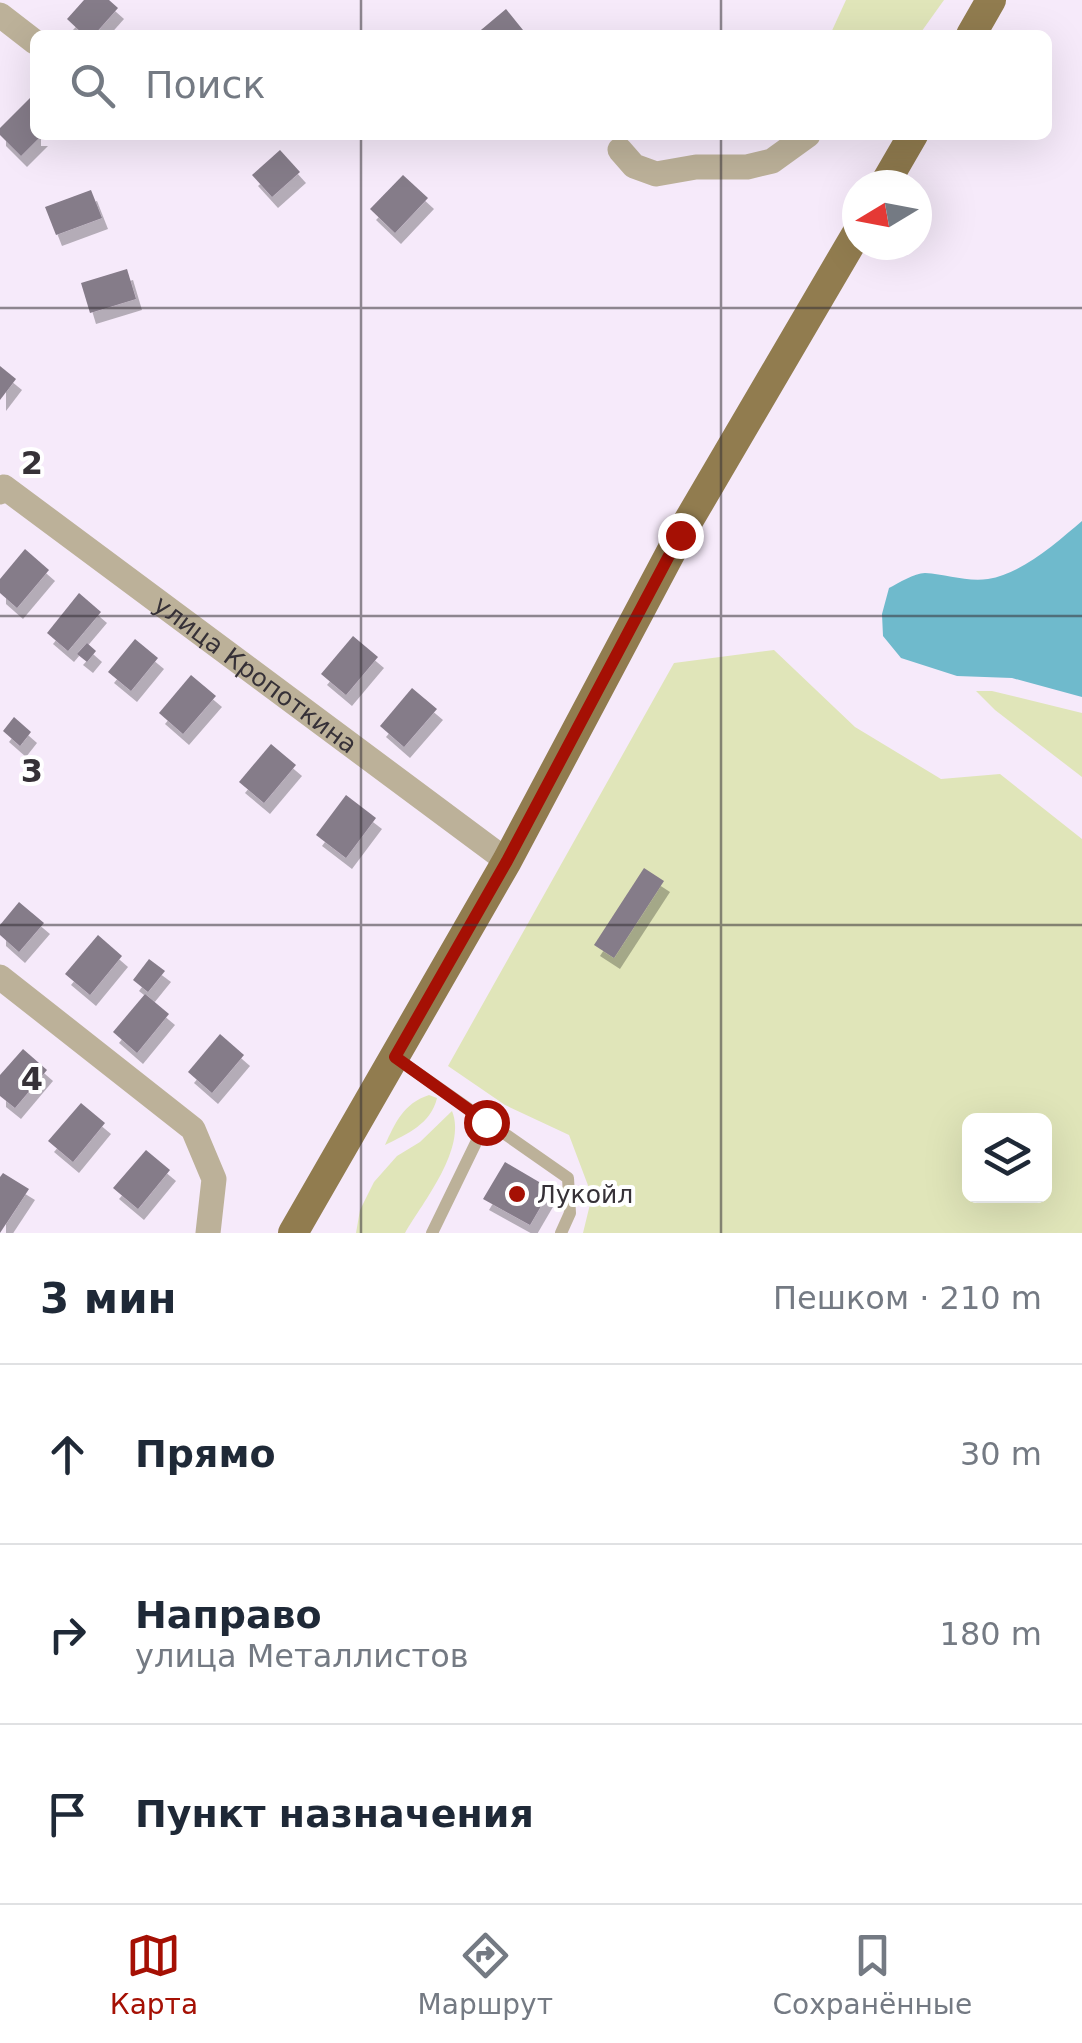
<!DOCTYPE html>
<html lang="ru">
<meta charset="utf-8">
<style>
:root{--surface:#fff;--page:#f2f2f3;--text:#1f2937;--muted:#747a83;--line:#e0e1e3;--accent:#a51004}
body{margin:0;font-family:"DejaVu Sans",sans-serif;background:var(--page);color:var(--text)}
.controls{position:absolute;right:30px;bottom:30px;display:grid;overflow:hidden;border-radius:15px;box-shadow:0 10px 40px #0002}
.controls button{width:90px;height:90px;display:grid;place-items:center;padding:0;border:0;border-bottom:2px solid var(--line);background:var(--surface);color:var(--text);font:50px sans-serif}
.compass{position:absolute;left:842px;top:170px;width:90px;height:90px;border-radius:50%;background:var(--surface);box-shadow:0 10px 40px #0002;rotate:260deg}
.stop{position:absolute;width:30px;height:30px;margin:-22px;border:8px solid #a51004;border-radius:50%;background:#fff}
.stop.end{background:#a51004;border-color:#fff;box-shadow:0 2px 10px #0008}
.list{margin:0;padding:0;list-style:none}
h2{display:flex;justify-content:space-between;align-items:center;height:130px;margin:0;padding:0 40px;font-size:42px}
h2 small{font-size:32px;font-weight:400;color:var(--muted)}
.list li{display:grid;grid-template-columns:65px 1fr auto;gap:30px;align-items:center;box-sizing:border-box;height:180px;padding:0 40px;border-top:2px solid var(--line)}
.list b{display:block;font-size:38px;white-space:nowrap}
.list p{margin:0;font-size:32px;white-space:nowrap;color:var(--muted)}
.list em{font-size:32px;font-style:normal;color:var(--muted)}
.icon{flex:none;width:55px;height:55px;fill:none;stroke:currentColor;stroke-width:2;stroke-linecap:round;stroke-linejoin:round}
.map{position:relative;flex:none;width:1082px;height:1233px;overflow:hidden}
.search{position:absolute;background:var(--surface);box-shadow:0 10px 40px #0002;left:30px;right:30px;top:30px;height:110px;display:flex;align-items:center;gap:25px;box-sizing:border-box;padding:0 35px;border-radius:15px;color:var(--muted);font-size:38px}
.sheet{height:670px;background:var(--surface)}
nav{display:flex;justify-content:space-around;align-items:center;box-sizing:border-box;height:140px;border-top:2px solid var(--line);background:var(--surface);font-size:28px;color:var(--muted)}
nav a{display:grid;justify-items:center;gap:5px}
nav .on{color:var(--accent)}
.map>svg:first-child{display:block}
.green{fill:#e0e5b9;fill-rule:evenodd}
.water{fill:#6fbacc}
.building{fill:#857b89;filter:url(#shadow)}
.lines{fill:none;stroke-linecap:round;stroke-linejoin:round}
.lane{stroke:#bcb199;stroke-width:12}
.street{stroke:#bcb199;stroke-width:25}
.primary{stroke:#917c4f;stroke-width:30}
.route{stroke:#a51004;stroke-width:12}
.grid{fill:none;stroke:#363137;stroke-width:2.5;stroke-opacity:0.55}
.poi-dot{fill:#a51004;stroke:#fff;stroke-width:4}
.labels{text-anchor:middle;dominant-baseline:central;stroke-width:8;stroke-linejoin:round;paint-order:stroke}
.street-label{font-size:25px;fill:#363137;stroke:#fff}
.poi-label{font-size:25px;fill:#363137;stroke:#fff;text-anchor:start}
.grid-label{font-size:32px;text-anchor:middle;font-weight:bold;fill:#363137;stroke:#fff;stroke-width:8;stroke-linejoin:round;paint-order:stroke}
</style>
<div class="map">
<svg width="1082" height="1233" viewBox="0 0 1082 1233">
<defs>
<filter id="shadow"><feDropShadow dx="6" dy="11" stdDeviation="0" flood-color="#0004"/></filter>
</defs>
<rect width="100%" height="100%" fill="#f6eafa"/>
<g class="green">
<path d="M846,0H944L919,35H830Z"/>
<path d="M774,650L855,727L941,779L1000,774L1082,839V1233H583L592,1196L569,1135L505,1105L448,1066L674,663ZM970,1120H1044V1196H970Z"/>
<path d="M976,691H992L1082,713V777L995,710Z"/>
<path d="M429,1095L437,1098C431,1124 407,1134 385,1145C395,1123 404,1103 429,1095Z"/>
<path d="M452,1111C467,1148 424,1201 405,1233H356L360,1210L374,1182L397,1156L420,1142Z"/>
</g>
<path class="water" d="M1082,521V697L1012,678L957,676L901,658L883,636L882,614L889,588C899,583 914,573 925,573C946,574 966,582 988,579C1023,573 1056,543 1082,521Z"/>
<g class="building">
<path d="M84,0H109L118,8L94,35H84L67,19Z"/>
<path d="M506,9L523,30L517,35H475Z"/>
<path d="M31,97L35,100V135H42L21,156L0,135V128Z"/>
<path d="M280,150L300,172L272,197L252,175Z"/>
<path d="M403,175L428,198L395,233L370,209Z"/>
<path d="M91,190L102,218L56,235L45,207Z"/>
<path d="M127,269L136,299L90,313L81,283Z"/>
<path d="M0,366L16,379L0,400Z"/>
<path d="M25,549L49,570L17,608L0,593V579Z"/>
<path d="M79,593L101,612L68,651L47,633Z"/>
<path d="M353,636L378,657L346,695L321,674Z"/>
<path d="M135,639L158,658L131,691L108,672Z"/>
<path d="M87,643L96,651L87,662L77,654Z"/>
<path d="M191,675L216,696L183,734L159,713Z"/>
<path d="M412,688L437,709L404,747L380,726Z"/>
<path d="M14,717L31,732L20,746L3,731Z"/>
<path d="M271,744L296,765L264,803L239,782Z"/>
<path d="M346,795L376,818L346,858L316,835Z"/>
<path d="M644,868L664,881L614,958L594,945Z"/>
<path d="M19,902L44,923L19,952L0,935V925Z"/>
<path d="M98,935L122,956L90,995L65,974Z"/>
<path d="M149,959L165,971L148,992L133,980Z"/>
<path d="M145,994L169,1014L137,1053L113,1032Z"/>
<path d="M220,1034L244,1055L212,1093L188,1072Z"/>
<path d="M23,1049L47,1070L15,1108L0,1096V1075Z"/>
<path d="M81,1103L105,1123L73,1162L48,1141Z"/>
<path d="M146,1150L170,1170L138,1209L113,1188Z"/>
<path d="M505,1162L551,1189L530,1225L483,1199Z"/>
<path d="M3,1173L29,1189L0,1233V1177Z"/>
</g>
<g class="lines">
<g class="lane">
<path d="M396,1058L568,1178L570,1213L561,1233"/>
<path d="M432,1233L486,1122"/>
</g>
<g class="street">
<path d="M0,15L35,42"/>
<path d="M620,150L634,166L656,174L696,167H747L772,161L808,135"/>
<path id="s1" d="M0,492L4,487L507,861"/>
<path d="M0,977L193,1129L214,1179L208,1233"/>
</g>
<g class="primary">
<path d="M971,35L991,0"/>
<path d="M884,185L913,135"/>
<path d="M293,1233L507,861L680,535L857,233"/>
</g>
</g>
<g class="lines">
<path class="route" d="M486,1122L395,1057L507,861L680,535"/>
</g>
<path class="grid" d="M361,0V35M721,0V35M361,135V1233M721,135V1233M0,308H1082M0,616H1082M0,925H1082"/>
<circle class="poi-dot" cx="517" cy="1194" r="10"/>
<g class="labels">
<g class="street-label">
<text stroke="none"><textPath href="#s1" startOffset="320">улица Кропоткина</textPath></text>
</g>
<g class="poi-label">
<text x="537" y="1194">Лукойл</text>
</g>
</g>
<g class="grid-label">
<text x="32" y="474">2</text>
<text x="32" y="782">3</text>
<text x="32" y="1090">4</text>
</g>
</svg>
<div class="controls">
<button><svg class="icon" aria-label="layers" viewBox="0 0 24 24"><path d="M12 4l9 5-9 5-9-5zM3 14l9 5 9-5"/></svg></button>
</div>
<svg class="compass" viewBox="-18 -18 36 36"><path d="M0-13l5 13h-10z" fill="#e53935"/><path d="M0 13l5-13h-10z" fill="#747a83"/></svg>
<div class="stop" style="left:486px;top:1122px"></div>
<div class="stop end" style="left:680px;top:535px"></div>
<div class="search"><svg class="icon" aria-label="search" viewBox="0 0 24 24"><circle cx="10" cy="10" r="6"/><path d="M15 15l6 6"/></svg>Поиск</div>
</div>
<section class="sheet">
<h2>3 мин<small>Пешком · 210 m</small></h2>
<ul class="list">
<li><svg class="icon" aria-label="ahead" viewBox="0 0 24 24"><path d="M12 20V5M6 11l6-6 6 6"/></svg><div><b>Прямо</b></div><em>30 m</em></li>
<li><svg class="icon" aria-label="right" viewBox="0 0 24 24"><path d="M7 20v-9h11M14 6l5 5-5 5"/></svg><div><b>Направо</b><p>улица Металлистов</p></div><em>180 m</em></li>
<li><svg class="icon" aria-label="arrive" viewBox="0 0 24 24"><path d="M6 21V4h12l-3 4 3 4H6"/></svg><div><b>Пункт назначения</b></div></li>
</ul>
</section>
<nav>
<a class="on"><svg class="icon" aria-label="map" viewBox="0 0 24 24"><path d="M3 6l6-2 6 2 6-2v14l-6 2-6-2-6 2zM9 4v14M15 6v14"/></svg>Карта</a>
<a><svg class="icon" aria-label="directions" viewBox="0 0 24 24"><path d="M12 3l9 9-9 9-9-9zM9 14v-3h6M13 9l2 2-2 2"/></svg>Маршрут</a>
<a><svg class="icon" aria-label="saved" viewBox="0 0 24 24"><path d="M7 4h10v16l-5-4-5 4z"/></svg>Сохранённые</a>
</nav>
